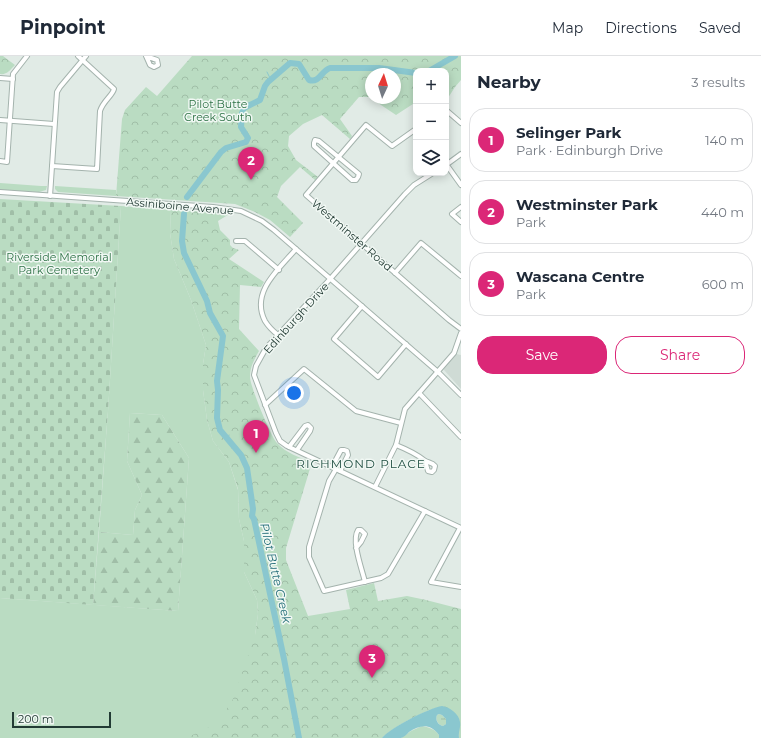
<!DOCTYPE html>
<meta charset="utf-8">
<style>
:root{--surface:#fff;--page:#f2f2f3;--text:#1f2937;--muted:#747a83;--line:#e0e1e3;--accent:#db2777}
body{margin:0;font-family:Montserrat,sans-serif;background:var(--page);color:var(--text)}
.controls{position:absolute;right:12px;top:12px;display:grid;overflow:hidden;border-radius:8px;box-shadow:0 2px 10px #0003}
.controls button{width:36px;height:36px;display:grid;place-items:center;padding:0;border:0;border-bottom:1px solid var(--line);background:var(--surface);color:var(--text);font:20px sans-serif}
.compass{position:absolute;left:365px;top:12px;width:36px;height:36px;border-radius:50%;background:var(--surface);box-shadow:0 2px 10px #0003;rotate:4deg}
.scale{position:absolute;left:12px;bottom:10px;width:99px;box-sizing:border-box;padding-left:4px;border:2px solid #223b34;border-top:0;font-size:11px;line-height:14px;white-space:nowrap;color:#223b34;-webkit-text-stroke:3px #f1f8f4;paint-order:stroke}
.you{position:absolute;left:294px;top:337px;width:14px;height:14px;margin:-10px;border:3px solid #fff;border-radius:50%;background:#1a73e8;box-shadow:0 0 0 6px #1a73e833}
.badge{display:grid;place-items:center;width:26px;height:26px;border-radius:50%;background:var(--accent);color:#fff;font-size:13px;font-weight:700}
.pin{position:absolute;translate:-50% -33px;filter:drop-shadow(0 1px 2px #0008)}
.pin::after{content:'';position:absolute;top:21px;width:14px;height:12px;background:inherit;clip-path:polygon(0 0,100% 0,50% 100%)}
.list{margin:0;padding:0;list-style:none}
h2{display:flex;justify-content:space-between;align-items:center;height:52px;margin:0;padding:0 16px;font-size:17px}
h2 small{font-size:13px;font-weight:400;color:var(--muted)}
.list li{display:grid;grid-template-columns:26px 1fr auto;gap:12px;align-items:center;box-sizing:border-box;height:64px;margin:0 8px 8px;padding:0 8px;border:1px solid var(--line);border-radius:16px}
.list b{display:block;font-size:15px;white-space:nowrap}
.list p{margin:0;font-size:13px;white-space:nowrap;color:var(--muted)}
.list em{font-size:13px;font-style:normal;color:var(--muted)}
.actions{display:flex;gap:8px;padding:12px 16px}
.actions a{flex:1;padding:9px 0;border:1px solid var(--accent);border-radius:16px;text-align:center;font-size:14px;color:var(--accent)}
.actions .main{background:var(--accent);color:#fff}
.icon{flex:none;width:22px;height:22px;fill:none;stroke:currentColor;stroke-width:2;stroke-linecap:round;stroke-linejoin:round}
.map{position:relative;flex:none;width:461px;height:682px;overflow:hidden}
header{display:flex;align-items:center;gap:24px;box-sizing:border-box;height:56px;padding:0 20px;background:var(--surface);border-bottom:1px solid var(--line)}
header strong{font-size:19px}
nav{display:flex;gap:22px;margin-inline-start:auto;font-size:14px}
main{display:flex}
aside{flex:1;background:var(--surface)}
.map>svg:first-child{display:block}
.built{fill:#cfdbd5}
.green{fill:#badcc2}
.forest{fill:url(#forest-firs)}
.wetland{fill:url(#wetland-marsh)}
.cemetery{fill:url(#cemetery-stones)}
.park{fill:url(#park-crowns);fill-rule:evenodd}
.water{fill:#8ac7cf;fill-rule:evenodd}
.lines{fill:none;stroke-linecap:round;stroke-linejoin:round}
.stream{stroke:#8ac7cf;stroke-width:1}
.river{stroke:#8ac7cf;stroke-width:6}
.minor-casing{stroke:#a4b3ad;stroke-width:6}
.minor{stroke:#fff;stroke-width:4}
.labels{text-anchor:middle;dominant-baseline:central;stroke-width:3;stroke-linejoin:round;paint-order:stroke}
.park-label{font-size:11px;fill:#2d7145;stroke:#f1f8f4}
.street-label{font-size:11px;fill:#223b34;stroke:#f1f8f4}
.neighbourhood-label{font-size:12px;letter-spacing:1px;fill:#1e4d40;stroke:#f1f8f4}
.water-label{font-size:12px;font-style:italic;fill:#1e6a75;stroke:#f1f8f4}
</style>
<header>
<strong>Pinpoint</strong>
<nav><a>Map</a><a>Directions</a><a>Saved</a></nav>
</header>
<main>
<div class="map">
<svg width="461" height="682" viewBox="0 0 461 682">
<defs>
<pattern id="forest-firs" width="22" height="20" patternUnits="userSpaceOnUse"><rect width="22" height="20" fill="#badcc2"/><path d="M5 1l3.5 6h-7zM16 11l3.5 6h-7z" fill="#a0bea7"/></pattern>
<pattern id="wetland-marsh" width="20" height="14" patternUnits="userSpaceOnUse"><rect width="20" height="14" fill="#badcc2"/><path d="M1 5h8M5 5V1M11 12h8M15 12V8" fill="none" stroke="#a0bea7"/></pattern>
<pattern id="cemetery-stones" width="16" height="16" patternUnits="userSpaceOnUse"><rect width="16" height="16" fill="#badcc2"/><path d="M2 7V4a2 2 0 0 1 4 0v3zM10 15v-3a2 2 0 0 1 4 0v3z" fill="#a0bea7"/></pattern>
<pattern id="park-crowns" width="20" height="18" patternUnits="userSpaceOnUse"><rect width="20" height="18" fill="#badcc2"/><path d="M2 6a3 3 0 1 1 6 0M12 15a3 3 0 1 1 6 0" fill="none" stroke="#a0bea7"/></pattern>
</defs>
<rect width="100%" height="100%" fill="#e1ebe6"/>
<path class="built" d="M456,298L461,299V333L444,314V311Z"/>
<g class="green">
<path d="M0,127L41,130H47L46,134L39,136L0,134Z"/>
<path d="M55,130L116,134V140L58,136L55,133Z"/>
<path d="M121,150L171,154L170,177L174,203L191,244L206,289L203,308V334L207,364L213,385L229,406L238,434L239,463L244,485V516L257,544L258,558L255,579L262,587L259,604L270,640L295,603H337L383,588L454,583L461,585V682H459C458,674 461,668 458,661C455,656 449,651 443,651C431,650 389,673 382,682H0V542L178,555L189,402L162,359L130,357L127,405L142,439L135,454L133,479L99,476L108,355Z"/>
<path d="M422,670C428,671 435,673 439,679V682H401L411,675Z"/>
</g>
<path class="forest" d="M130,357L162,359L189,402L178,555L93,549L99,476L133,479L135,454L142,439L127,405Z"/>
<path class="wetland" d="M439,658L442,659L446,663V668L443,670C438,669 435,663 437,659Z"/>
<path class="cemetery" d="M0,143L121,150L108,355L93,549L0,542Z"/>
<g class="park">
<path d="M0,0H3L15,9C10,14 7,19 0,18Z"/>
<path d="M192,0H461V24L455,31L446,45V15H416V46L396,59L369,41H359L340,63L352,80L350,83L322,59L303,68L289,80L288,90L296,104L318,121L315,124L300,111L281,130L277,141L303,167L290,181L270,164L255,156L235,148L116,140L122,63L125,54L146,31L157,40ZM371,18H395V42H371Z"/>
<path d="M171,154L231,157L218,165L220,174L230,184V189L233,192L239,194L229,203L264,226L261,231L240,229L239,273L259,295C254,304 250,311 250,321C250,330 271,381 277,387C286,397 300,402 312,406L286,492V504L308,560L350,553L346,534L374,527L378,545L407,540L426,544L461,553V682H459L458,676L460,667L442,650C429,652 390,672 382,682H186L218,667L233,643L255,579L258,558L257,544L244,516V485L239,463L238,433L229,406L213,385L207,364L203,334V308L206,289L191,244L174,203L170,177Z"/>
</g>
<path class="water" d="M442,650C450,651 459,658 460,666C461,671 458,676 459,682H439V679C430,667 420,669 409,676C407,678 404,681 401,682C396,682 387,682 382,682C390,672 429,652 442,650ZM439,658L442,659L446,663V668L443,670C438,669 435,664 437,659Z"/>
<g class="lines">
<g class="stream">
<path d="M267,16L270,22L269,25"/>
<path d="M228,383L229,379"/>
</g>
<g class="river">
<path d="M429,15L455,0"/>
<path d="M187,141L221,96L226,92L246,86L248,82L241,71L242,57L244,52L260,44L265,30L268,26L290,7L299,8L309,24C320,27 321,15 330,12H379L416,17"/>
<path d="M184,158L182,185L184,197L207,245L210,257L223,280L217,325L218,334L217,362L220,374L241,399L247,412L253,453L252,460L254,463L284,603L299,682"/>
</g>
<g class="minor-casing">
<g id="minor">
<path d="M146,0L150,9L154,11L158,9L157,4L146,0"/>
<path d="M0,22L13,23"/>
<path d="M446,54L461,67"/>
<path d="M0,64L54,68"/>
<path d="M416,73L392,90L366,69L306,139L449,264L461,273"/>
<path d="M315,84L319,85L359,118L358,121L356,124H352L314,90V87Z"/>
<path d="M0,105L7,106L13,18L27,0"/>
<path d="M446,108L461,129"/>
<path d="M446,109L461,98"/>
<path d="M52,110L97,113L100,55C103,45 113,39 114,33L78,0"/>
<path d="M433,117L414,129L405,138L331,222L266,292L256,310L254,319L276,377L280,385L287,390L461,472"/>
<path d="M0,136L213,151L241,155L262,165L274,174L438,316L461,339"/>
<path d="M50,140L57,36L60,31L86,0"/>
<path d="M461,151L452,158L461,166"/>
<path d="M236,185H245L279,214"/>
<path d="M395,217L421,187L461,220"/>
<path d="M362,250L334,283L378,321L406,288"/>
<path d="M278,279C273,275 268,270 265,265C250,236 279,213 296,193"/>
<path d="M419,337L461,381"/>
<path d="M265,349L304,313L356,355L401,367"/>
<path d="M396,389C406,393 415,397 424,404C428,407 432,406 435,410L434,414L432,416L428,415L425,405"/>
<path d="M289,391L305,370L308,369L311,372L310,375L297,394"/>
<path d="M332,411L341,394H344L347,395L348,399L340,415"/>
<path d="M336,413L329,425L309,491V501L324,535L381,522L388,518L425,455"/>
<path d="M375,431L396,389L405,353L454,297L461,277"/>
<path d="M460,472L431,526L461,531"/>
<path d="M356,492L361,486L365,478L361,474H358C351,485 362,513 365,526"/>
</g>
</g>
<use href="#minor" class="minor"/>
</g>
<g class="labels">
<g class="park-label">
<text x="218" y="48">Pilot Butte<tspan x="218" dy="13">Creek South</tspan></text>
<text x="59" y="201">Riverside Memorial<tspan x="59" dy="13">Park Cemetery</tspan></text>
</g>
<g class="street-label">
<text transform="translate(180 150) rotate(5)">Assiniboine Avenue</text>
<text transform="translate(352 179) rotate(41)">Westminster Road</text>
<text transform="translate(296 262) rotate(-48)">Edinburgh Drive</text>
</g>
<g class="neighbourhood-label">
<text x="361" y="407">RICHMOND PLACE</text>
</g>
<g class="water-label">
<text transform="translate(276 517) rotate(77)">Pilot Butte Creek</text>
</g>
</g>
</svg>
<div class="controls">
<button>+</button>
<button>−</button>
<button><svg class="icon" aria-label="layers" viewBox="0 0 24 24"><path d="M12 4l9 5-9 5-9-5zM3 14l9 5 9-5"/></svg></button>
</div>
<svg class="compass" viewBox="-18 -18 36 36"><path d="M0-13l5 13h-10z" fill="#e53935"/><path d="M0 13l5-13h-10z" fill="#747a83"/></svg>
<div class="scale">200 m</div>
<div class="you"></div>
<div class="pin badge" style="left:256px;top:397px">1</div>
<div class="pin badge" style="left:251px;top:124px">2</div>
<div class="pin badge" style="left:372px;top:622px">3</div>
</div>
<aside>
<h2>Nearby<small>3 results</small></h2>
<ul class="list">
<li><span class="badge">1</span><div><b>Selinger Park</b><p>Park · Edinburgh Drive</p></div><em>140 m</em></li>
<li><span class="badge">2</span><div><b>Westminster Park</b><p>Park</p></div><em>440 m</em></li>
<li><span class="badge">3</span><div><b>Wascana Centre</b><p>Park</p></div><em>600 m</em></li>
</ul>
<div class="actions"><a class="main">Save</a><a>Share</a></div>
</aside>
</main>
